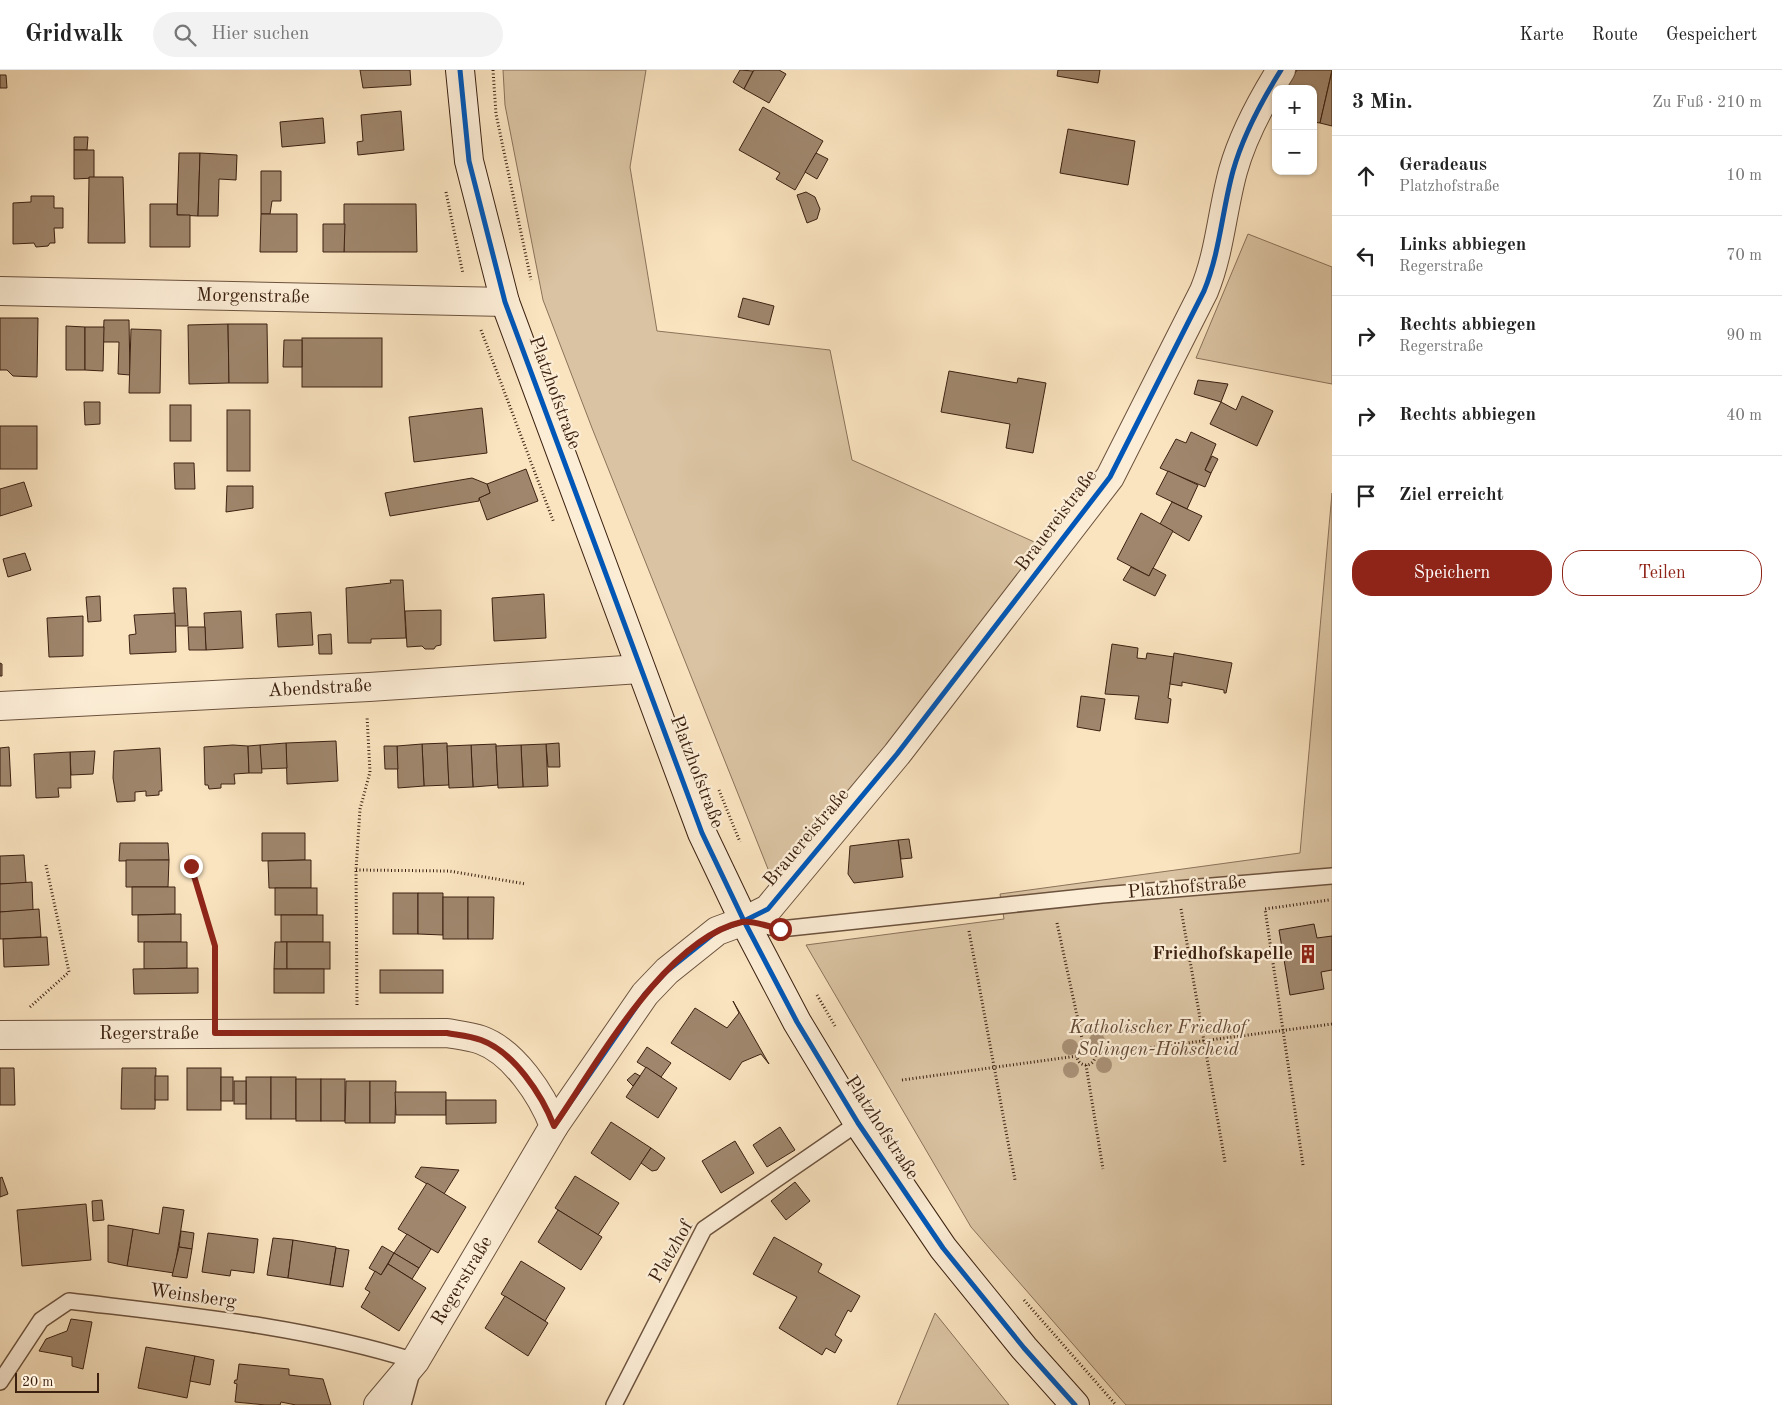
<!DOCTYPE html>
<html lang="de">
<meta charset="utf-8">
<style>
:root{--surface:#fff;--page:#f2f2f2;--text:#222;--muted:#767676;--line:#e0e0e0;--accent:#8f2418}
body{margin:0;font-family:"Old Standard TT",serif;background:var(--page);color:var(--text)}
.controls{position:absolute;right:15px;top:15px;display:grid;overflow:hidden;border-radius:10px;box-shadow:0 1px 4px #0004}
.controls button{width:45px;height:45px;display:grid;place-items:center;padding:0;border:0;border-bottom:1px solid var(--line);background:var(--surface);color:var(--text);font:25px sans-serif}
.scale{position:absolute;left:15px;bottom:12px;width:84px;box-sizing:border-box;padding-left:5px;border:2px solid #3c2111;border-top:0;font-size:14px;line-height:18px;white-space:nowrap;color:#3c2111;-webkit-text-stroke:4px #fcedd6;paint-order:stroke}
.stop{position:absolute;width:15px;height:15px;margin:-11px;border:4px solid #8f2418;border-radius:50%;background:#fff}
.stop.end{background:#8f2418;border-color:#fff;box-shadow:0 1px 5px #0008}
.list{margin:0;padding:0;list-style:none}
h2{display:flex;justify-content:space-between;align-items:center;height:65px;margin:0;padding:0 20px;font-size:21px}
h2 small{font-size:16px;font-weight:400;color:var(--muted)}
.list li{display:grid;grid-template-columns:32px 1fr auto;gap:15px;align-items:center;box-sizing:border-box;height:80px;padding:0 20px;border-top:1px solid var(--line)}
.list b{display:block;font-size:19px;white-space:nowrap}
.list p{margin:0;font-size:16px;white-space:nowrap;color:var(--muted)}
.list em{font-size:16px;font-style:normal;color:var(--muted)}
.actions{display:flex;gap:10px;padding:15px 20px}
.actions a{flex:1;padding:11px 0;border:1px solid var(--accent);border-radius:20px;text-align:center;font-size:18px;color:var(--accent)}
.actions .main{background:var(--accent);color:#fff}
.icon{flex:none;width:28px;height:28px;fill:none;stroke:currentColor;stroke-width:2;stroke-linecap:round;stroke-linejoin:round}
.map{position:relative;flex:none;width:1332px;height:1335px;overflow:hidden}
header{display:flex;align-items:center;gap:30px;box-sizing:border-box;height:70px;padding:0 25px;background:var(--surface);border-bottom:1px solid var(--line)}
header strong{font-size:24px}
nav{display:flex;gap:28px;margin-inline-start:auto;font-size:18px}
.search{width:350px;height:45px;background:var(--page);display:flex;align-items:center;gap:12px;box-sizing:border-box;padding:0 18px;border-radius:28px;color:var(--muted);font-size:19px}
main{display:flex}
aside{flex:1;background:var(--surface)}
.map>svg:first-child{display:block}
.green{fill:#dac3a2;stroke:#8b725a}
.building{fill:#9f866c;stroke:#3c2111}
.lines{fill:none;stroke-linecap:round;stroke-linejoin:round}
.service-casing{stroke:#6c523d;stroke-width:18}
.minor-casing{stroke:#6c523d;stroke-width:30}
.secondary-casing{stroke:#3c2111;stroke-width:30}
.path{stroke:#3c2111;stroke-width:3;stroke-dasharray:1 2.5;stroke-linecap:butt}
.service{stroke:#fcedd6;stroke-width:15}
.minor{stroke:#fcedd6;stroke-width:28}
.secondary{stroke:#fcedd6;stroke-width:28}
.cycleway-casing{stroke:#fcedd6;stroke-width:8}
.cycleway{stroke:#0057b8;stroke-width:5}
.tree{fill:#a88f74}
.route{stroke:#8f2418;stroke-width:6}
.labels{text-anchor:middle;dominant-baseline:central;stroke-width:4.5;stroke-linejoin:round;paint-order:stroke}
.street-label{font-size:19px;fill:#3c2111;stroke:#fcedd6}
.poi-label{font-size:19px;font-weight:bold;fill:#3c2111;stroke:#fcedd6;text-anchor:end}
.park-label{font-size:19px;font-style:italic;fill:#644a35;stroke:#fcedd6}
</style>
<header>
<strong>Gridwalk</strong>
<div class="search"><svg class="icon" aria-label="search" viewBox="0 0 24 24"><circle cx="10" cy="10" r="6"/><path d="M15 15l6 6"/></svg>Hier suchen</div>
<nav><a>Karte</a><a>Route</a><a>Gespeichert</a></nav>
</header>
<main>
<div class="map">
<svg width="1332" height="1335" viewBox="0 0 1332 1335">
<rect width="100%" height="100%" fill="#fae4c0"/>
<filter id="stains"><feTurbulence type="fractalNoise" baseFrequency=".004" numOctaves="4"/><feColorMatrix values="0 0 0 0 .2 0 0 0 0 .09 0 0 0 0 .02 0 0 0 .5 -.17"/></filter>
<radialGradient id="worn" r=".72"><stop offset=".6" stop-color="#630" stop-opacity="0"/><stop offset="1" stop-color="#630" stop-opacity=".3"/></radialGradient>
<g class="green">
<path d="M503,0H646L630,97L657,261L830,280L852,390L1041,475L785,807L774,814L592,358L543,230L505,35Z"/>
<path d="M1248,164L1332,197V314L1196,288Z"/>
<path d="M1332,423V1335H1126L971,1157L806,875L1004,849L1000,824L1300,783Z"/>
<path d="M935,1243L1009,1335H897Z"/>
</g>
<g class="building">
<path d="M360,0H410L411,15L363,18Z"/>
<path d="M740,0L753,1L744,19L733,12Z"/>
<path d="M754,0H779L786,4L769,33L744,19Z"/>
<path d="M1058,0H1100L1098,13L1057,6Z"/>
<path d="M1297,0H1332L1320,53L1313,52V19H1285Z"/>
<path d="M1332,1V56L1320,53Z"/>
<path d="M0,5H6L7,18H0Z"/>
<path d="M763,37L823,71L795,120L776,109L780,103L739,80Z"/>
<path d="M401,41L404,80L358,85L357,72L363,71L361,45Z"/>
<path d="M323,48L325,73L282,77L280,52Z"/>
<path d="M1068,59L1135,71L1128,115L1060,103Z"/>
<path d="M74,67H88L87,80H74Z"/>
<path d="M74,80H94V108L74,109Z"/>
<path d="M179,83H200L198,146L177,145Z"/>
<path d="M200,83L237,85L236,110L219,109L218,146H198Z"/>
<path d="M816,83L828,89L817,109L805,102Z"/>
<path d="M261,101H281V131H272L270,144H261Z"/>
<path d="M89,107H123L125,173H88Z"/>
<path d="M806,122L815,127L820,139L817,149L807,153L797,125Z"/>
<path d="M31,126H54V138H63V158H54L55,173H50L48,176L36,177L34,173L13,174V133L31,132Z"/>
<path d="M150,134H177V145H190V177H150Z"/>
<path d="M344,134H416L417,182H344Z"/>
<path d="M261,144H297V182H260Z"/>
<path d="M323,154H345L344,182H323Z"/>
<path d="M743,228L774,236L769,255L738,247Z"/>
<path d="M0,248H38L37,307L13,306L7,300H0Z"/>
<path d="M104,250H129L130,305L118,304L119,272H103Z"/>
<path d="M228,254L229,313L189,314L188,255Z"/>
<path d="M228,254H267L268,313H229Z"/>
<path d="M66,256L85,257V300H66Z"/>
<path d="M85,257H104L103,301L85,300Z"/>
<path d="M131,259L161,260L160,323H129Z"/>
<rect x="302" y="268" width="80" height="49"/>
<path d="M284,270H302V297H283Z"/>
<path d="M949,301L1017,313L1018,308L1046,313L1033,383L1006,378L1010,354L941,342Z"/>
<path d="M1198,310L1228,314L1221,332L1194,324Z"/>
<path d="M1242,326L1273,341L1257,376L1210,354L1221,332L1236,340Z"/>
<path d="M84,332H100V354L85,355Z"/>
<rect x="170" y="335" width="21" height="36"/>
<path d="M482,338L487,383L414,392L409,347Z"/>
<rect x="227" y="340" width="23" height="61"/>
<rect x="0" y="356" width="37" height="43"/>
<path d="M1191,362L1216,374L1205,400L1211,403L1205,417L1160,398L1176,369L1186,373Z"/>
<path d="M1212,386L1218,389L1211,403L1205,400Z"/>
<path d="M174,393H194L195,419H175Z"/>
<path d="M526,399L538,431L487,450L479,428L490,423L487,414Z"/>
<path d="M1168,401L1198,415L1187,439L1156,424Z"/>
<path d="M472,408L487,414L490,423L479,428V431L390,446L385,423Z"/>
<path d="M24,412L32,436L0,446V419Z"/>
<path d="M227,416H253V438L226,442Z"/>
<path d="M1172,432L1202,446L1189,471L1160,454Z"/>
<path d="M1141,443L1173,461L1149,506L1117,489Z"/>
<path d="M25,483L31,500L8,507L3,489Z"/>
<path d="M1131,497L1149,506L1153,498L1166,505L1155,526L1123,510Z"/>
<path d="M390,510H403L406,568L371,569V573H348L346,518L391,513Z"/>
<path d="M173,518H186L188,556H175Z"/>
<path d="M544,524L546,568L494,571L492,528Z"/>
<path d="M100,526L101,551L88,552L86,527Z"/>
<path d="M441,540V575L436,576L434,579H425L422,576L407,577L405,541Z"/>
<path d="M241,541L243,578L206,580L204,543Z"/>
<path d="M311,542L313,575L278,577L276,544Z"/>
<path d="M175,543L176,582L130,584L129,565L136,564L134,545Z"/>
<path d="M83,546V586L49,587L47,548Z"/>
<path d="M188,557H205L206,580H189Z"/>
<path d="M331,564L332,584H319L318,565Z"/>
<path d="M1112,574L1138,578L1137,588L1146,589L1147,583L1174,587L1168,628L1171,629L1168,653L1135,649L1139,626L1105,624Z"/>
<path d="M1174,583L1232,593L1226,623H1224V620L1182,612V616L1170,614Z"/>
<path d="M0,593L2,594V606H0Z"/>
<path d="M1081,626L1105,629L1100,661L1077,657Z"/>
<path d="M336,671L338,711L287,714L286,673Z"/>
<path d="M286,673L287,698L261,699L260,675Z"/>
<path d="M447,673L449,715L424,716L422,674Z"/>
<path d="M559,673L560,697H548L546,674Z"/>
<path d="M422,674L424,716L398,718L397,676Z"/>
<path d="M496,674L498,715L473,717L471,675Z"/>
<path d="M546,674L548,716L523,717L521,675Z"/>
<path d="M233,675L248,676L249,703L234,704L235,714H221V718L209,719L208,715H205L204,677Z"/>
<path d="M260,675L262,703H249L248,676Z"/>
<path d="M471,675L473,717L449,718L447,676Z"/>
<path d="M521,675L523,717L498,718L496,676Z"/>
<path d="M384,676H397L398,699H385Z"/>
<path d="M9,677L11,716H0V678Z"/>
<path d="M160,678L162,721H159V725L146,726V721L135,722V731L117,732L113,708L114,681Z"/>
<path d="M95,681L93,704L71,705L70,682Z"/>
<path d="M70,682L71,718H58L59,727L36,728L34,684Z"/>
<path d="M262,763H305V790L262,791Z"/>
<path d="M909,769L912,788L901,789L898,770Z"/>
<path d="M898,770L903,807L854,813L848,804L850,776Z"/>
<path d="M120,773H168L169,790L119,791Z"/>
<path d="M24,785L26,813L0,814V786Z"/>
<path d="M126,790H169L168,817H126Z"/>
<path d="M305,790H311V818H269L268,791Z"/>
<path d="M32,812L33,840L0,842V814Z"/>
<path d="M132,817H175V844L132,845Z"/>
<rect x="275" y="818" width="42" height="27"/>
<rect x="393" y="823" width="25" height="41"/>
<path d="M418,823H443V865L418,864Z"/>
<rect x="443" y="827" width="25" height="42"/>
<path d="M468,827H494L493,869H468Z"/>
<path d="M39,839L41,867L0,869V842Z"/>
<path d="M181,844V872H138V845Z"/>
<rect x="281" y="845" width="42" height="27"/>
<path d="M1314,854L1317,868L1332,866V900L1321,902L1324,919L1290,925L1279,860Z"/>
<path d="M47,867L49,895L4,897L3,869Z"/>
<path d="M144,872H187V898L144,899Z"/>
<path d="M275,872H287V899H274Z"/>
<rect x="287" y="872" width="43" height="27"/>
<path d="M198,898V923L134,924L133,899Z"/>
<rect x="274" y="899" width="50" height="24"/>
<rect x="380" y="900" width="63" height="23"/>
<path d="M733,931L769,994L761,984L742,992L730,1010L671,973L695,938L727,958L739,943Z"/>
<path d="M647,977L671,993L661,1007L637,992Z"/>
<path d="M646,997L677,1018L658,1048L626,1027Z"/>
<path d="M0,998H14L15,1035H0Z"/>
<path d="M122,998H156L155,1039H121Z"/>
<rect x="187" y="998" width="34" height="42"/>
<path d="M635,1003L640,1006L633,1016L627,1010Z"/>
<rect x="155" y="1006" width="13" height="24"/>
<rect x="221" y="1007" width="12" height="24"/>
<rect x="246" y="1007" width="25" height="42"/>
<rect x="271" y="1007" width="25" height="42"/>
<rect x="296" y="1009" width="25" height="42"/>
<rect x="321" y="1009" width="24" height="42"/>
<rect x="234" y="1011" width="12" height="23"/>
<path d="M346,1011H370V1053H345Z"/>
<path d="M370,1011H396L395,1053H370Z"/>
<path d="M395,1022H446V1045H396Z"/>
<path d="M446,1030H496V1053L446,1054Z"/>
<path d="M611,1052L651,1078L630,1110L591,1083Z"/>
<path d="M780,1057L795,1080L767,1097L753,1075Z"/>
<path d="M735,1071L754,1103L721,1123L702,1091Z"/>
<path d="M651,1078L665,1088L657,1100L652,1101L641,1093Z"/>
<path d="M421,1097L459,1100L444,1124L415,1107Z"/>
<path d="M575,1106L619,1133L598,1165L555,1138Z"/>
<path d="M2,1107L8,1124L0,1127V1108Z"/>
<path d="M795,1112L810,1131L786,1150L771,1131Z"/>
<path d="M427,1113L466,1137L438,1183L398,1159Z"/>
<path d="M102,1130L104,1150L93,1151L92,1131Z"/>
<path d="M86,1134L91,1190L22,1196L17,1140Z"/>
<path d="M163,1137L184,1140L174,1203L127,1196L133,1159L159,1164Z"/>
<path d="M558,1140L602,1167L581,1200L538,1172Z"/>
<path d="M108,1155L133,1159L127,1196L108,1192Z"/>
<path d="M181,1161L194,1163L192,1179L179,1177Z"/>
<path d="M208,1163L258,1169L254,1203L231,1200L230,1206L202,1202Z"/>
<path d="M407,1164L431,1179L419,1198L394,1183Z"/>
<path d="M774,1167L822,1194L818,1202L860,1226L851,1242L848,1240L835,1265L842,1270L835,1283L826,1278L822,1285L779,1258L797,1227L753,1204Z"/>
<path d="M273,1168L293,1170L288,1208L267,1205Z"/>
<path d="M293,1170L336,1177L330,1215L288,1208Z"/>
<path d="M382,1176L394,1183L381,1205L369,1198Z"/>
<path d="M179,1177L192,1179L187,1208L172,1206Z"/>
<path d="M336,1178L349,1180L343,1217L330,1215Z"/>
<path d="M394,1183L419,1198L412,1209L388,1194Z"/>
<path d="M521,1191L565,1218L545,1251L501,1224Z"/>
<path d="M388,1194L426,1218L399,1261L361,1237L370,1222L365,1219L375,1201L381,1205Z"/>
<path d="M505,1226L548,1253L528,1286L485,1258Z"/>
<path d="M71,1249L92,1252L83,1299L72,1296V1287L39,1281L46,1269L67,1261Z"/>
<path d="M146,1277L195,1286L187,1328L138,1318Z"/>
<path d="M195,1286L214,1290L210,1315L190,1311Z"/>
<path d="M239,1294L289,1299V1305L323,1309L331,1335H296L281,1332L280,1335H266L235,1332L237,1314L234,1313L235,1310H237Z"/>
</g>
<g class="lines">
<g class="service-casing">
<g id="service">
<path d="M745,852L780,859L1102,825L1332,806"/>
<path d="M0,1312L41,1250L69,1231C185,1245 304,1256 415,1291L403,1335"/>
<path d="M614,1335L704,1159L858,1053"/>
</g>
</g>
<g class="minor-casing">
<g id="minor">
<path d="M0,221L505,232"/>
<path d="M0,636L369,617L640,599"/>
<path d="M0,965L447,963C458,965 470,966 481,970C514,982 542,1025 554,1056L415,1291L378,1335"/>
<path d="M554,1056L645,924L667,901L717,861L744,851L768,839L897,684L1110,407L1204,221C1220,182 1222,141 1233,101C1243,65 1261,32 1281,0"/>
</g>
</g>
<g class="secondary-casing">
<path id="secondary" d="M460,0L469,91L505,232L702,763L744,851L797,952L858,1053L943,1178L1024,1278L1075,1335"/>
</g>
<g class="path">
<path d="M493,0L496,44L531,210"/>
<path d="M446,122L463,204"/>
<path d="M481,260L554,453"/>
<path d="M719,720L740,772"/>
<path d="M191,796L215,876V937"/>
<path d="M356,800L449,801L526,814"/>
<path d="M1181,839L1225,1092"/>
<path d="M1057,853L1084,978"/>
<path d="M969,861L1015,1110"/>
<path d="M817,925L835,956"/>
<path d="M357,935L356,800L360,739L370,702L367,646"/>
<path d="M30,937L69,902L46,795"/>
<circle cx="1086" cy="986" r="9"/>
<path d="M1095,985L1332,954"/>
<path d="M1086,995L1103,1099"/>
<path d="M902,1010L1077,986"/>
<path d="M1303,1095L1265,839L1329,830"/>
<path d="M1024,1230L1116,1335"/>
</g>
<use href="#service" class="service"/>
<use href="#minor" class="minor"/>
<use href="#secondary" class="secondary"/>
<g class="cycleway-casing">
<g id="cycleway">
<path d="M460,0L469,91L505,232L702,763L744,851L797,952L858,1053L943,1178L1024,1278L1075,1335"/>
<path d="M554,1056L645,924L667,901L717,861L744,851L768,839L897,684L1110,407L1204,221C1220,182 1222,141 1233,101C1243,65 1261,32 1281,0"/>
</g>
</g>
<use href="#cycleway" class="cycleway"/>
</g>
<g class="tree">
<circle cx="1097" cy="971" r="8"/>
<circle cx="1070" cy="977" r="8"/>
<circle cx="1104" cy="995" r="8"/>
<circle cx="1071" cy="1000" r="8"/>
</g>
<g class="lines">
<path class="route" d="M191,796L215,876V963H447C458,965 470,966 481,970C514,982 542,1025 554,1056C597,994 665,869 742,852C753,850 769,857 780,859"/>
</g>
<defs>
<g id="building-bare" transform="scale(1.5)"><path d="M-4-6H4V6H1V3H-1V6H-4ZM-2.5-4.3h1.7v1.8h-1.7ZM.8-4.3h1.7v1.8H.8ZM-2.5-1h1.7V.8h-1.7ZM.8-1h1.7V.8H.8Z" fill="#8f2418" stroke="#fcedd6" stroke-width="2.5" paint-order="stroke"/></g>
</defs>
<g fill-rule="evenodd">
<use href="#building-bare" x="1308" y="884"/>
</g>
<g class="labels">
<g class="street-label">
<text transform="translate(253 227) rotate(1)">Morgenstraße</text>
<text transform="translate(554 323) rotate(70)">Platzhofstraße</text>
<text transform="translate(1057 451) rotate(-53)">Brauereistraße</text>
<text transform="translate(320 619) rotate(-3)">Abendstraße</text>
<text transform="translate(696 702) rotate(69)">Platzhofstraße</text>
<text transform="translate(807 768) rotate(-50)">Brauereistraße</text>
<text transform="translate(1187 818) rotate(-5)">Platzhofstraße</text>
<text x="149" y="964">Regerstraße</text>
<text transform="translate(881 1058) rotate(57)">Platzhofstraße</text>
<text transform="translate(672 1182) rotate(-60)">Platzhof</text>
<text transform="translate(463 1211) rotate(-59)">Regerstraße</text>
<text transform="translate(193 1227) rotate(8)">Weinsberg</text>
</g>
<g class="poi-label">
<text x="1293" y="884">Friedhofskapelle</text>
</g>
<g class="park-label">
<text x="1158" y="958">Katholischer Friedhof<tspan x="1158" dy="22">Solingen-Höhscheid</tspan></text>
</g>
</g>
<rect width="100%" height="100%" filter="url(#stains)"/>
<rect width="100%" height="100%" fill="url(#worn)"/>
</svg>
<div class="controls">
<button>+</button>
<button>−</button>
</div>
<div class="scale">20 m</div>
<div class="stop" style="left:780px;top:859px"></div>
<div class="stop end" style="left:191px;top:796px"></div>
</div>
<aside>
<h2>3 Min.<small>Zu Fuß · 210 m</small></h2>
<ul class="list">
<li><svg class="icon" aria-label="ahead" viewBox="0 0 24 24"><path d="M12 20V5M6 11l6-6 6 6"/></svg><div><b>Geradeaus</b><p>Platzhofstraße</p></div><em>10 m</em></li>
<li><svg class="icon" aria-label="left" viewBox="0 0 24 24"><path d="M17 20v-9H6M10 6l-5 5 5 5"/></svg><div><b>Links abbiegen</b><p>Regerstraße</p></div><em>70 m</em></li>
<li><svg class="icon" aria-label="right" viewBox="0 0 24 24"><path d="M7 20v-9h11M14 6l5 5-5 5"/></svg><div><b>Rechts abbiegen</b><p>Regerstraße</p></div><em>90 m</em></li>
<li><svg class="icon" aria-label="right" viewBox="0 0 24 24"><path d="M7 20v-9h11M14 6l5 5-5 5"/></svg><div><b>Rechts abbiegen</b></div><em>40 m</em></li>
<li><svg class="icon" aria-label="arrive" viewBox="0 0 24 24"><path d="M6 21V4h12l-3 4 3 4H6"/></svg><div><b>Ziel erreicht</b></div></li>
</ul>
<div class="actions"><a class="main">Speichern</a><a>Teilen</a></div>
</aside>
</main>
